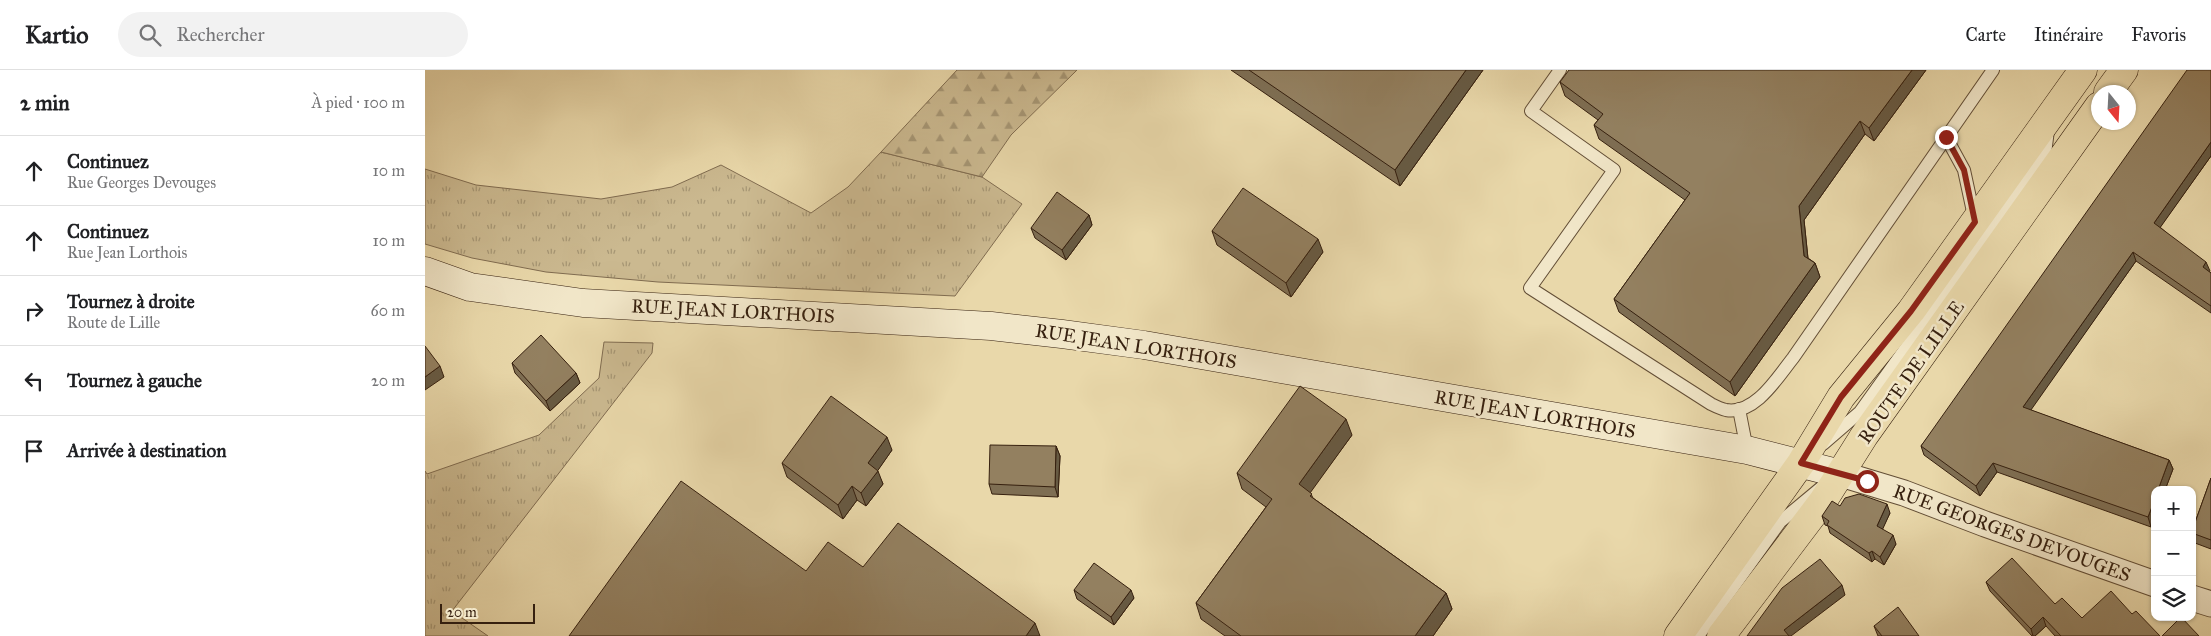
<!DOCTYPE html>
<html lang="fr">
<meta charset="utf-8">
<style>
:root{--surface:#fff;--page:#f2f2f2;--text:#202124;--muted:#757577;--line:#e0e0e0}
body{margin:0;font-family:"IM FELL Great Primer",serif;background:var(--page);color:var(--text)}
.controls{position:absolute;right:15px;bottom:15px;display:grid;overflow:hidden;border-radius:10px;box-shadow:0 1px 4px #0004}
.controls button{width:45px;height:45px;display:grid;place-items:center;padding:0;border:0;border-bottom:1px solid var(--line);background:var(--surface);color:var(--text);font:25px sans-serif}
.compass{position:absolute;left:1666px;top:15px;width:45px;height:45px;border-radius:50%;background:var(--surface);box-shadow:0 1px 4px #0004;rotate:162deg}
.scale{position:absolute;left:15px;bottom:12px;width:95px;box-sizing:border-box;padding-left:5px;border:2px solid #36200f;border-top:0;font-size:14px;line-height:18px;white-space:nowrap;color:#36200f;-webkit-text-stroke:4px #f1e6c8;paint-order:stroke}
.stop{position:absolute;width:15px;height:15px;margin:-11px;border:4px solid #8f2418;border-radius:50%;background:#fff}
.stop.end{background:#8f2418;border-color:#fff;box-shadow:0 1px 5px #0008}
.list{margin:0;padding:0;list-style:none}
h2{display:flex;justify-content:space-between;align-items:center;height:65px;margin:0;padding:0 20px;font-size:21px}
h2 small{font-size:16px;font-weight:400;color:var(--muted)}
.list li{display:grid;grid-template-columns:32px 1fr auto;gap:15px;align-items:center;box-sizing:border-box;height:70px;padding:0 20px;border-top:1px solid var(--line)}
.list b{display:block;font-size:19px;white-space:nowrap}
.list p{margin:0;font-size:16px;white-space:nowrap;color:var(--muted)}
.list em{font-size:16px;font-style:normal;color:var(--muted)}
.icon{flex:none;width:28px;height:28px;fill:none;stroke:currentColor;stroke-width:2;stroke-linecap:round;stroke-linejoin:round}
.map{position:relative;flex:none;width:1786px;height:566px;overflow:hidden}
header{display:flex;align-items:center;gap:30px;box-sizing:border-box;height:70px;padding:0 25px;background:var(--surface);border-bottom:1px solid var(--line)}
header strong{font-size:24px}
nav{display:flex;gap:28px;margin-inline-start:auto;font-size:18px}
.search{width:350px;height:45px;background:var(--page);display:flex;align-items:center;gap:12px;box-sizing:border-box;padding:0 18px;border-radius:28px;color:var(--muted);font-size:19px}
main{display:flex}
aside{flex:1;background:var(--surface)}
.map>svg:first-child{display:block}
.grass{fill:url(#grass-tufts);stroke:#806c50}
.forest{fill:url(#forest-firs);stroke:#806c50}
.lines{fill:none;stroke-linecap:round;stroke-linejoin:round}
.lane-casing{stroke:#634e36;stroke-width:14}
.street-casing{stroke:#634e36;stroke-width:27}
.secondary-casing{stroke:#36200f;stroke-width:29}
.primary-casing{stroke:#36200f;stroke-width:29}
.lane{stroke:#f1e6c8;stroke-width:12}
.street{stroke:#f1e6c8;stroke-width:25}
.secondary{stroke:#f1e6c8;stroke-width:28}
.primary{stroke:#e9d8aa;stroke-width:28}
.wall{fill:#7e6e53;stroke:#36200f}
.shaded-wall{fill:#675a43;stroke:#36200f}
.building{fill:#938060;stroke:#36200f}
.route{stroke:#8f2418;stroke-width:6}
.labels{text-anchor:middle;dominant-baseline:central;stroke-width:5;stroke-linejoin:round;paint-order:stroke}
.street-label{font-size:19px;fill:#36200f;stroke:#f1e6c8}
</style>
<header>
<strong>Kartio</strong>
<div class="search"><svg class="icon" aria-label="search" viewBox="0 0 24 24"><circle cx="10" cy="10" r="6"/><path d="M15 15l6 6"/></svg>Rechercher</div>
<nav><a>Carte</a><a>Itinéraire</a><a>Favoris</a></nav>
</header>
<main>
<aside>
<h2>2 min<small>À pied · 100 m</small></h2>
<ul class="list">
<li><svg class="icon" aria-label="ahead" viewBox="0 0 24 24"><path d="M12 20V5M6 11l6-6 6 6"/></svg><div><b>Continuez</b><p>Rue Georges Devouges</p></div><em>10 m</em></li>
<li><svg class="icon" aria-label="ahead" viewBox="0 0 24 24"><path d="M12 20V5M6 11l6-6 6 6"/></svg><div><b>Continuez</b><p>Rue Jean Lorthois</p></div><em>10 m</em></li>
<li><svg class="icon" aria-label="right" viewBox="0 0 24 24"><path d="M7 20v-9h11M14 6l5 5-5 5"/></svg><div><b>Tournez à droite</b><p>Route de Lille</p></div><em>60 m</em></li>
<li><svg class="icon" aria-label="left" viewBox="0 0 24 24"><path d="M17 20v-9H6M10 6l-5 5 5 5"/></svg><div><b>Tournez à gauche</b></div><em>20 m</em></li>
<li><svg class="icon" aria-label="arrive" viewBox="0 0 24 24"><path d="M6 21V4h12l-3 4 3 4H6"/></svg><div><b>Arrivée à destination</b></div></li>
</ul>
</aside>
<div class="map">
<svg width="1786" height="566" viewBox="0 0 1786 566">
<defs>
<pattern id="grass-tufts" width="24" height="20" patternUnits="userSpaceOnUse" patternTransform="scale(1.25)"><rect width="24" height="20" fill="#cbb990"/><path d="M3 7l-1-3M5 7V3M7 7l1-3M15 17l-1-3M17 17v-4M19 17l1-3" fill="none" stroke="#a69674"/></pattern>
<pattern id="forest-firs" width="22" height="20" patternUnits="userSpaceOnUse" patternTransform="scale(1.25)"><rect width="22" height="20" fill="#cbb990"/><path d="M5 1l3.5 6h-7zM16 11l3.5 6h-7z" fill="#a69674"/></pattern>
</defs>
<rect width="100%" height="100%" fill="#e9d8aa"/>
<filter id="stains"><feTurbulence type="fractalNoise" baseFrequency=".004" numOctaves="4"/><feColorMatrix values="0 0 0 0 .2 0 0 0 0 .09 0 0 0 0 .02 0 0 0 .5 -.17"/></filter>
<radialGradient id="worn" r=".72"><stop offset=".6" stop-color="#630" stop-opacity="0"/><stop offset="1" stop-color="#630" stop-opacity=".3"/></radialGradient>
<g class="grass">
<path d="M456,82L557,107L597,134L530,226L233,212L121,202L47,188L0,174V99L51,115L176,129L247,117L296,95L386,143L423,117Z"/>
<path d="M179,272L228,273L227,283L27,541L63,566H0V401L2,404L114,365L174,308Z"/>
</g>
<path class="forest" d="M532,0H652L586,65L557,107L456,82Z"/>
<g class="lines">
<g class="lane-casing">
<g id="lane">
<path d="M1135,0L1106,41L1189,100L1105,218L1286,334C1290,336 1296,339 1301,340C1330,345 1352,308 1368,288L1568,0"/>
<path d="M1521,67L1539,100L1550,151"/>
<path d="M1314,339L1322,380"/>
<path d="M1398,374L1435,342L1620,84L1623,60"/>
<path d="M1273,566L1355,452L1397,417"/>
</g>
</g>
<g class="street-casing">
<g id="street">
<path d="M1416,404L1479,423L1560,454L1730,514"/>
<path d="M1767,528L1786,534"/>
</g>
</g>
<g class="secondary-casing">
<path id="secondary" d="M0,201L45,217L158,233L566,256L637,264L719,275L1322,380L1416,404"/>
</g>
<g class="primary-casing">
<g id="primary">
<path d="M1683,22L1699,0"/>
<path d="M1253,566L1376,393L1416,327L1486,241L1658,0"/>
<path d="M1296,566L1398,431L1439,366L1674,36"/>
</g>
</g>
<use href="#lane" class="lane"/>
<use href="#street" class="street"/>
<use href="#secondary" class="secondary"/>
<use href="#primary" class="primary"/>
</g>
<g class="wall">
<path d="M806,0H1058L975,116Z"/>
<path d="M1501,0L1449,71L1440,64L1379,150L1383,188L1390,193L1395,207L1310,326L1194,242L1189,229L1260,130L1174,69L1169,55L1173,50L1140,26L1135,12Z"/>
<path d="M1786,0V86L1735,157L1786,203V243L1711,191L1605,340L1744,390L1748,399L1740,420H1730L1726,457L1572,402L1555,426L1499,385L1496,376Z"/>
<path d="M664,145L667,155L641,190L610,168L606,158Z"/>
<path d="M787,161L898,182L866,227L792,175Z"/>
<path d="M87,293L151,303L155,313L125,341L90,303Z"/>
<path d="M927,365L885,422L888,428L1021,523L1027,539L1008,566H800L776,549L771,533L841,437L817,419L812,403Z"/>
<path d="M631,376L635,386L633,427L567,424L564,414Z"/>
<path d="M467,380L452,401L458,414L441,436L432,430L418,449L362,407L357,393Z"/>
<path d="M1786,408V479L1770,473L1767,465V461Z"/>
<path d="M1415,436L1465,443L1457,459L1471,474L1459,495L1450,489L1447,492L1405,463L1403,456L1400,455L1397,446Z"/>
<path d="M1561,512L1630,534L1657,548L1707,544L1735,566H1630L1621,556L1610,566H1607L1565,521Z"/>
<path d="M649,520L709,528L689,555L652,529Z"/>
<path d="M1449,556L1494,566H1453Z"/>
</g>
<g class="shaded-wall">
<path d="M1041,0H1058L975,116L970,100Z"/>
<path d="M1487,0H1501L1449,71L1444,58Z"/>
<path d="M1435,51L1440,64L1379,150L1384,199L1379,186L1374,136Z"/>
<path d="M1786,72V86L1732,162L1729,153Z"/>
<path d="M664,145L667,155L641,190L637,180Z"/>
<path d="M893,169L898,182L866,227L861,213Z"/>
<path d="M1708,182L1711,191L1601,347L1598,337Z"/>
<path d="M1781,192L1785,201L1781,206L1778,197Z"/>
<path d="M1390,193L1395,207L1310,326L1305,312Z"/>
<path d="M15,296L19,307L0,320V307Z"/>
<path d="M151,303L155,313L125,341L121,331Z"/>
<path d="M921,349L927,365L880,430L874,414Z"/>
<path d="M462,367L467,380L449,406L453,401L458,414L441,436L436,423L443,393Z"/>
<path d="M631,376L635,386L633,427L630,417Z"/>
<path d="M1744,390L1748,399L1740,420H1733Z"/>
<path d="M1568,393L1572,402L1555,426L1551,416Z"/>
<path d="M427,416L432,430L418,449L413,435Z"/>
<path d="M1730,429V448L1726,457L1723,447Z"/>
<path d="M1462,434L1465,443L1455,465L1452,456Z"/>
<path d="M1468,465L1471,474L1459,495L1455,487Z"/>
<path d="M1447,481L1450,489L1447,492L1444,483Z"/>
<path d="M1417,515L1420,525L1366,566H1361L1359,560Z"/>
<path d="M706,520L709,528L689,555L686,547Z"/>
<path d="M1021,523L1027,539L1008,566H990Z"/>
<path d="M1618,547L1621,556L1610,566H1608L1606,559Z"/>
<path d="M610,553L615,566H601Z"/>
</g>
<g class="building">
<path d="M824,0H1041L970,100Z"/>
<path d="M1144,0H1487L1444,58L1435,51L1374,136L1379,186L1390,193L1305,312L1189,229L1265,123L1169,55L1178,44L1135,12Z"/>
<path d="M1762,0H1786V72L1729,153L1781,192L1778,197L1786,203V236L1708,182L1598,337L1744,390L1733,420H1730V429L1723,447L1568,393L1551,416L1496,376Z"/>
<path d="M818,118L893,169L861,213L787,161Z"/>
<path d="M632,122L664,145L637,180L606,158Z"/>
<path d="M116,265L151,303L121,331L87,293Z"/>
<path d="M0,276L15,296L0,307Z"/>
<path d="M875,316L921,349L874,414L887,424L885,426L1021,523L990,566H816L771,533L847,429L812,403Z"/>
<path d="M406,326L462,367L443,393L453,401L436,423L427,416L413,435L357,393Z"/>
<path d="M565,375L631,376L630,417L564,414Z"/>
<path d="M1786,408V470L1767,463V461Z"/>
<path d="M256,411L381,501L403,472L438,497L473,453L610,553L601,566H144Z"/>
<path d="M1434,424L1462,434L1452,456L1468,465L1455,487L1447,481L1444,483L1402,455L1404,451L1397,446L1407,431L1415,436L1420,428Z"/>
<path d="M1587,488L1630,534L1637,528L1657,548L1686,521L1707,544L1711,541L1735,566H1636L1618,547L1606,559L1561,512Z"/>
<path d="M1395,489L1417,515L1359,560L1364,566H1322L1357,518Z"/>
<path d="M669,493L706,520L686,547L649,520Z"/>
<path d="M1473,537L1494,566H1457L1449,556Z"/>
<path d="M1756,547L1774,566H1737Z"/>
</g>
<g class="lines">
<path class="route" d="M1442,411L1376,393L1416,327L1486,241L1550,152L1539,100L1521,67"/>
</g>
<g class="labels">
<g class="street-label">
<text transform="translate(308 241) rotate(3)">RUE JEAN LORTHOIS</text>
<text transform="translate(711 276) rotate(9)">RUE JEAN LORTHOIS</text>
<text transform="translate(1486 302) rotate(-55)">ROUTE DE LILLE</text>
<text transform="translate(1110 344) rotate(10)">RUE JEAN LORTHOIS</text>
<text transform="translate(1587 463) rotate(20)">RUE GEORGES DEVOUGES</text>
</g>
</g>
<rect width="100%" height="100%" filter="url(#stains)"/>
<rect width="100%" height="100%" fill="url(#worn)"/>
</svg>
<div class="controls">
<button>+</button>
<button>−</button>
<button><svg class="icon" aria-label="layers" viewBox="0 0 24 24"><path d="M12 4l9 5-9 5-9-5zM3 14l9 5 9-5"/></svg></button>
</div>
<svg class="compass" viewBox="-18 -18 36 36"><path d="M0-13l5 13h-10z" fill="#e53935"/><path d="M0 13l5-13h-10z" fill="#757577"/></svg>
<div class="scale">20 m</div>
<div class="stop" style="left:1442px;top:411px"></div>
<div class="stop end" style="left:1521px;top:67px"></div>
</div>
</main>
